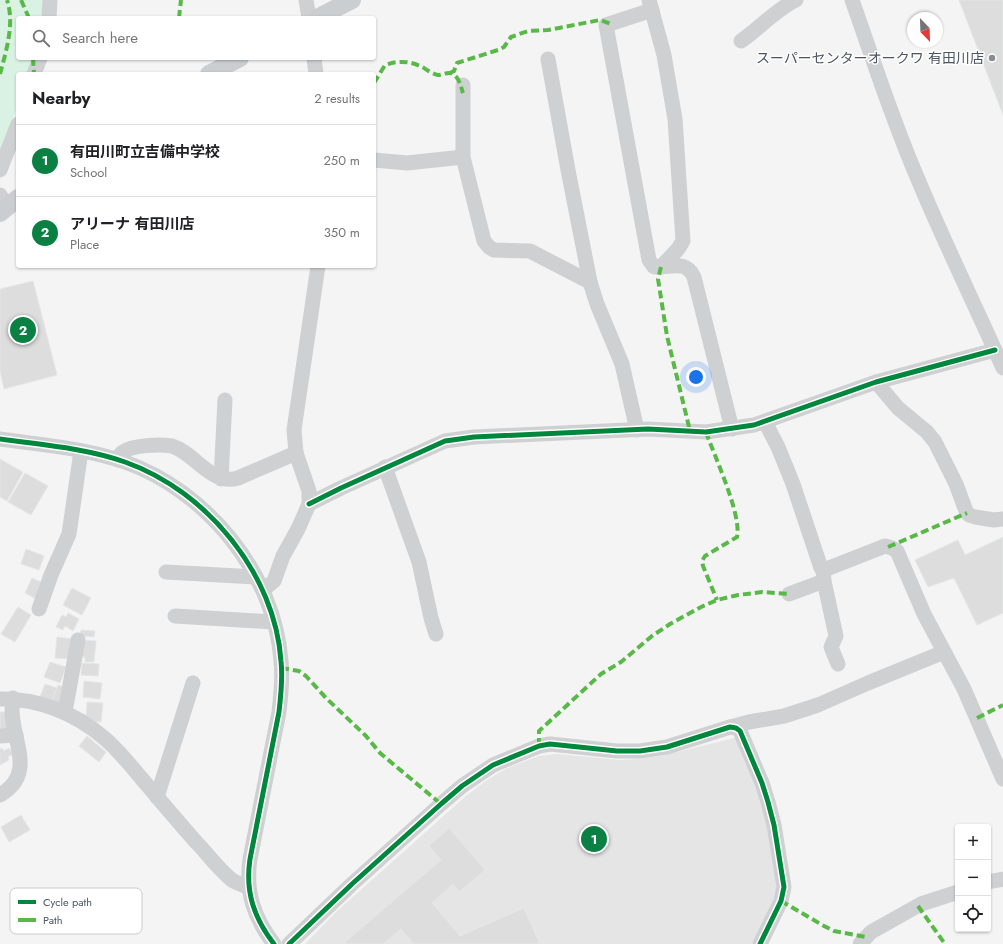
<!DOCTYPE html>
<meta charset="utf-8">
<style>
:root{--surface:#fff;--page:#f2f2f2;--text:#202124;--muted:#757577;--line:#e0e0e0;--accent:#0b8043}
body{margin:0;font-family:Jost,"Noto Sans JP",sans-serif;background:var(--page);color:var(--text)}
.controls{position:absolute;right:12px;bottom:12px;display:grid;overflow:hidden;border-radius:4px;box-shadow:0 1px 3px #0004}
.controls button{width:36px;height:36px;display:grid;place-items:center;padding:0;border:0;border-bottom:1px solid var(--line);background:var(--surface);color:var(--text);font:20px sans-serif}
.compass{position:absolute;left:907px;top:12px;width:36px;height:36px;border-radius:50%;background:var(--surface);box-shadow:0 1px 3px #0004;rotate:157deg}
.you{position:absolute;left:696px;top:377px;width:14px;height:14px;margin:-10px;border:3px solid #fff;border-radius:50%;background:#1a73e8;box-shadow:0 0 0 6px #1a73e833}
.badge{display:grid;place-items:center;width:26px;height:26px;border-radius:50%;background:var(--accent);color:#fff;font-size:13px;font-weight:700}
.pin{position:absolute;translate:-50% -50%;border:2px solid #fff;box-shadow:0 1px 4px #0006}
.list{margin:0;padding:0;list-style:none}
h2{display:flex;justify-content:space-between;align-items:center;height:52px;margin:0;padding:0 16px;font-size:17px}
h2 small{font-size:13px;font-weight:400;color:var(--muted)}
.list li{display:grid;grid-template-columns:26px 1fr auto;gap:12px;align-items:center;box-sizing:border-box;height:72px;padding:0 16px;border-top:1px solid var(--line)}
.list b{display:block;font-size:15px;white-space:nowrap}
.list p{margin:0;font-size:13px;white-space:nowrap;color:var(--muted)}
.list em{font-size:13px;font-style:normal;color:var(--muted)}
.icon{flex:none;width:22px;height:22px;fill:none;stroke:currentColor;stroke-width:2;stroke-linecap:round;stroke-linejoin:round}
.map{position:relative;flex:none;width:1003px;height:944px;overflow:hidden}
.search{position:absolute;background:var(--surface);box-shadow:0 1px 3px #0004;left:16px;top:16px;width:360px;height:44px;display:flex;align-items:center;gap:10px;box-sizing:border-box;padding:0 14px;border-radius:4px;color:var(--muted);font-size:15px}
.panel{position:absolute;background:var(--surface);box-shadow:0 1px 3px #0004;left:16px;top:72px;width:360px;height:196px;border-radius:4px}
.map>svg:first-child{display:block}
.education{fill:#e6e5e6}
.green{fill:#d9f2e3}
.building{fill:#ddddde;stroke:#e5e6e7}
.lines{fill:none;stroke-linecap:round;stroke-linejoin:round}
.minor{stroke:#ced0d2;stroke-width:15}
.major{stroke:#caced1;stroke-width:18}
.quiet{stroke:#58b947;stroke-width:4;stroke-dasharray:8 4;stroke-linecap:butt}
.cycleway-casing{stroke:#fff;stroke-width:8}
.cycleway{stroke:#00873e;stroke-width:5}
.poi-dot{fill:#868d94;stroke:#fff;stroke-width:1.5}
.labels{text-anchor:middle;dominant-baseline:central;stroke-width:3;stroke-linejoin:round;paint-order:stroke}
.poi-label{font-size:14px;fill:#4a5661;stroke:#fff;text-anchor:end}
.key{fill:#fff;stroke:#c9ccd0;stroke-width:1}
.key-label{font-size:11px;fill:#4a5661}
</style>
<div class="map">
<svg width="1003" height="944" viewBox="0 0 1003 944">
<rect width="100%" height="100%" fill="#f4f4f4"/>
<path class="education" d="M734,738L738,741L764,809L777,886L775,900L754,944H305L336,912L466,796L487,780L507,768L539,756L558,754L619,760L637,759L661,756Z"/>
<path class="green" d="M0,0H45L44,18H18V58H35L28,74H18V104L0,153Z"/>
<g class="building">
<path d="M959,0H1003V115Z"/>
<path d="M33,281L57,375L4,389L0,371V289Z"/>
<path d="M0,459L23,472L7,501L0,497Z"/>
<path d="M25,473L48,486L31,515L8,502Z"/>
<path d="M1003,537V613L977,625L954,578L928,587L915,560L958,540L965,555Z"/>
<path d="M26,549L44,556L39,570L21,564Z"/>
<path d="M32,578L43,583L36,599L25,593Z"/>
<path d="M72,588L91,598L82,615L63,605Z"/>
<path d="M18,607L31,615L15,642L1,634Z"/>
<path d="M68,613L79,619L73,631L65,626L63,630L56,627L62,615L66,617Z"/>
<path d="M81,630L95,631L94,637L80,636Z"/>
<path d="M57,637L74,639L72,659L55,658Z"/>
<path d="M82,640L96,641L94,662H85V657H80Z"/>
<path d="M50,662L66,667L60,683L44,677Z"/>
<path d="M82,663L99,664L98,676L81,675Z"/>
<path d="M84,681L102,683L100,699L83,697Z"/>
<path d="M45,684L57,688L52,701L40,697Z"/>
<path d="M58,685L67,688L60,707L51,703Z"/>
<path d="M87,702L103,703L101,722L86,720Z"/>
<path d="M0,712H8L10,732L0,733Z"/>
<path d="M87,736L106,752L99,762L79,746Z"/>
<path d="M2,748L4,751L9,748L13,754L8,757L9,760L0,765V749Z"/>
<path d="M21,815L30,830L9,842L1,827Z"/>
<path d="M449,828L485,870L459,892L453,884L432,903L460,936L524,908L540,944H414L401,929L383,944H347L345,942L441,860L429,846Z"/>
</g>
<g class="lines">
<g class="minor">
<path d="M306,0L309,18"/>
<path d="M649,0L664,55L675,119L683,241L678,249L661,267"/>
<path d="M852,0C873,59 892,119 917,177C944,242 975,305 1003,368"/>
<path d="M652,10L606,25L649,260L654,267C671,268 685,259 694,277L732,429"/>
<path d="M49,18L50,0"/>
<path d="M741,41C760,28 775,10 796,0"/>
<path d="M314,58L316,74"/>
<path d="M548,59L568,170L590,282L597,304L622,364L637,430"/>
<path d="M34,74L40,58"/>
<path d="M463,85V157L484,241L489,247L494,250L530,251L590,282"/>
<path d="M374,160L407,163L463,157"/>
<path d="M0,170L18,124"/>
<path d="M0,195L7,207"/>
<path d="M876,382L898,408L927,432L935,442L956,484L966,511L969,515L975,517L994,520L1003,519"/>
<path d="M765,422L778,447L793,484L821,568L823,569L829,568L885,546L892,548L897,551L924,614L964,689L1003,779"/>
<path d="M0,439C42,445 85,448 125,462C207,491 275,574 281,661C283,678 281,695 279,712L250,859C245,892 254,918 274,944"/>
<path d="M118,460C119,456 120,454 123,452C132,445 160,444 172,446C195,453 211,486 238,478L296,453"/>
<path d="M385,467L419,562L431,618L436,634"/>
<path d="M221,479L225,400"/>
<path d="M309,504L341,488L445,441L474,437L648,429L706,432L754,425L876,382L995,350"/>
<path d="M823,569L824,581L836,636L831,647L838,664"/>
<path d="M166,572L256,577"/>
<path d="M263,590L274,581L283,556L298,529L309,504V491L296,453L294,430L318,266"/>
<path d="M789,594L824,581"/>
<path d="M39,609L51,575L69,534L81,451"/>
<path d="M175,616L273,622"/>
<path d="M0,699C37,698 75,713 103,737C120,751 134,770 148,786C164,805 180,824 196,842C207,853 219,870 232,880C236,883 243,885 248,887"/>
<path d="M65,712L78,640"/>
<path d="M730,727L749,722L784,716L818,705L868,683L944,652"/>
<path d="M0,736L16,735"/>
<path d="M0,795C36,774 13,743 12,711C12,707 13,702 13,698"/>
<path d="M157,797L193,683"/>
<path d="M988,882L1003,879"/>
<path d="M289,944L352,884L441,804L462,786L493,765L539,746L550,744L617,751H640L667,747L730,727L736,728L740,731L762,783L768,802L774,825L784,887L781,901L760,944"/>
<path d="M860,944L871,932L921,904L958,892"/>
</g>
<g class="major">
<path d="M317,18L352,0"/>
<path d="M209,74L240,58"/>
<path d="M0,213L18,198"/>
</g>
<g class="quiet">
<path d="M21,0L29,18"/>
<path d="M179,18L181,0"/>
<path d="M33,58L34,74"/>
<path d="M450,73L454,71L457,63L498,50L504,47L511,37L528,31L548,30L600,20L611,24"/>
<path d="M0,74C6,51 15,24 7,0"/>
<path d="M374,83L385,65C399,60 411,61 424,68C428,71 433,74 438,75C443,75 449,71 453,74C459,77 461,87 463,93"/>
<path d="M661,267L658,279L667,336L690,431"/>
<path d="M706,432C714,455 742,515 737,537L705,556L702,561L703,566L717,600"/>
<path d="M888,547L967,513"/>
<path d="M281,668L299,671L306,676L326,698L366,736L380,753L441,804"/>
<path d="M977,718L1003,705"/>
<path d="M539,746V731L601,674L621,662L652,636L670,624L701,607L717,600L738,595L762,592L789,594"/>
<path d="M781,901L824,926L834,931L866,937"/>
<path d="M918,906L945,944"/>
</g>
<g class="cycleway-casing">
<g id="cycleway">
<path d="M0,439C42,445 85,448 125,462C207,491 275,574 281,661C283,678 281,695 279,712L250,859C245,892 254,918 274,944"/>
<path d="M309,504L341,488L445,441L474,437L648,429L706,432L754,425L876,382L995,350"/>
<path d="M289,944L352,884L441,804L462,786L493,765L539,746L550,744L617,751H640L667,747L730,727L736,728L740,731L762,783L768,802L774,825L784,887L781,901L760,944"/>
</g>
</g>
<use href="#cycleway" class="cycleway"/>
</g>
<circle class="poi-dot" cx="992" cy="58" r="4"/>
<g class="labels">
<g class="poi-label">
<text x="984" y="58">スーパーセンターオークワ 有田川店</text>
</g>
</g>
<rect x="10" y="888" width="132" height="46" rx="6" class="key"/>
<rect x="18" y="900" width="18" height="4" fill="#00873e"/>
<rect x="18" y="918" width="18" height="4" fill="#58b947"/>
<g class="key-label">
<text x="43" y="906">Cycle path</text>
<text x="43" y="924">Path</text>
</g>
</svg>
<div class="controls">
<button>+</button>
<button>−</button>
<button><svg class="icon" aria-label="locate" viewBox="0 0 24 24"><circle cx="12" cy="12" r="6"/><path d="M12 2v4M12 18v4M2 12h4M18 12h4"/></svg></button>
</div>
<svg class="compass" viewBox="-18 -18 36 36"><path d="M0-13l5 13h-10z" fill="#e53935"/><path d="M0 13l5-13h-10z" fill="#757577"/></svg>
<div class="you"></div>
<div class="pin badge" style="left:594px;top:839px">1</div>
<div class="pin badge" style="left:23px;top:330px">2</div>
<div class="search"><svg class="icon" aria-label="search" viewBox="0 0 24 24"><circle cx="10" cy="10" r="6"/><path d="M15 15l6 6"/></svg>Search here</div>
<section class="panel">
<h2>Nearby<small>2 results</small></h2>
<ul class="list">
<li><span class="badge">1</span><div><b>有田川町立吉備中学校</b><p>School</p></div><em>250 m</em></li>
<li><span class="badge">2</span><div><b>アリーナ 有田川店</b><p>Place</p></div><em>350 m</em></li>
</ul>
</section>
</div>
